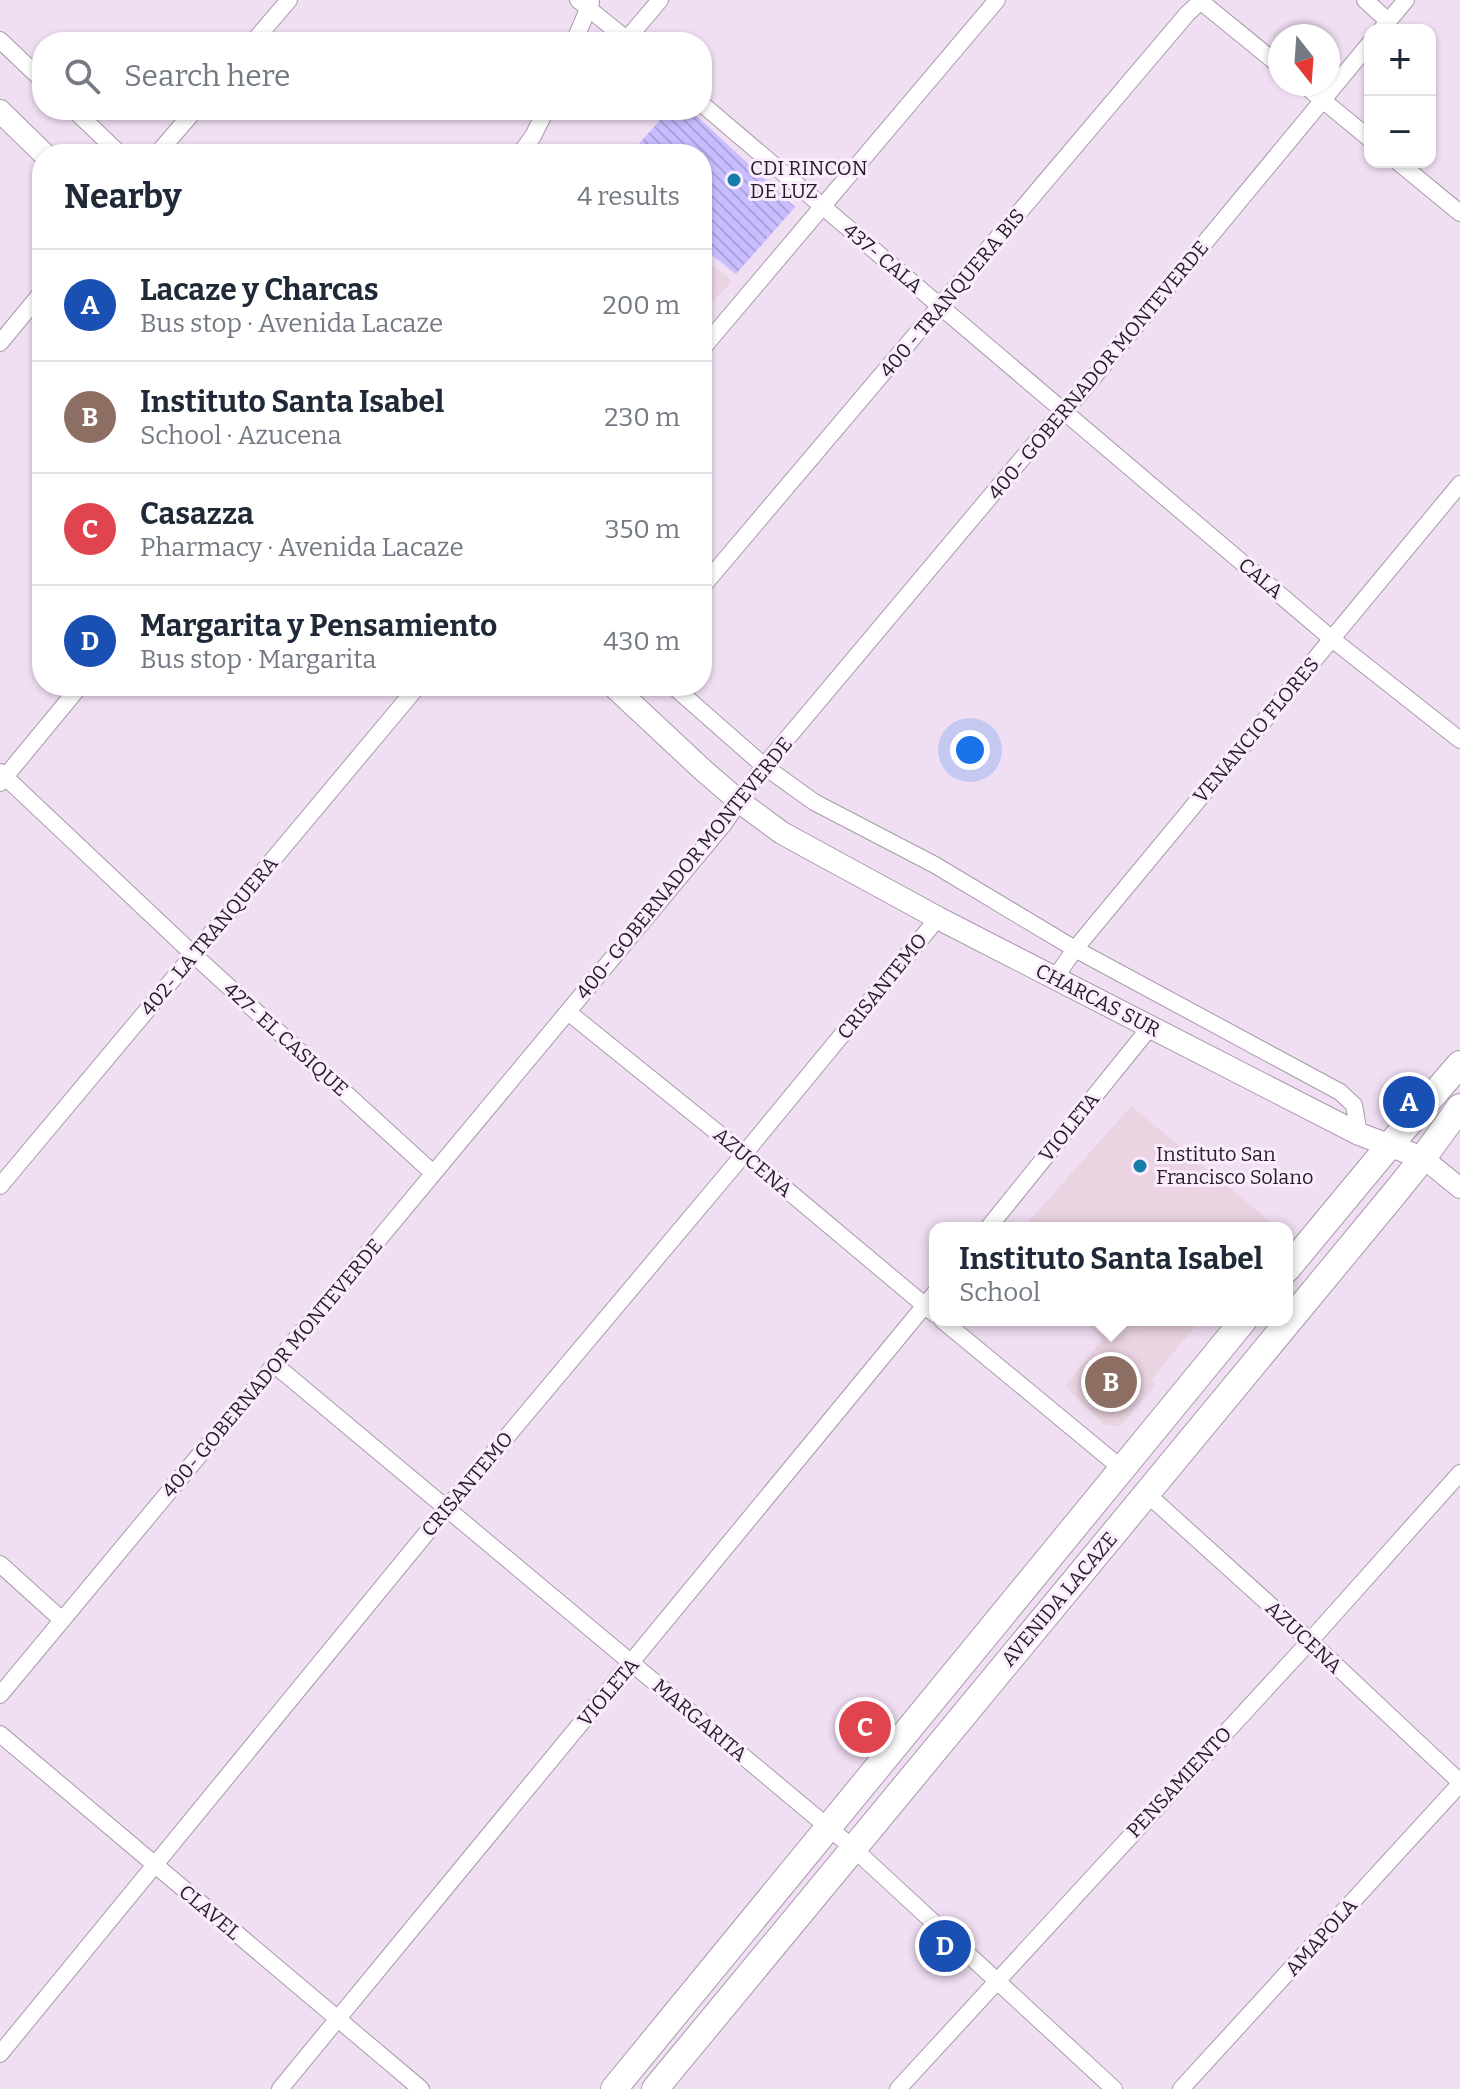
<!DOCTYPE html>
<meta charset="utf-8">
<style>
:root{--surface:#fff;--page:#f6f6f7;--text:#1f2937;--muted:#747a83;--line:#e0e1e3;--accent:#0f766e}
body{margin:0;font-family:Bitter,serif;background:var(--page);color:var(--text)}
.controls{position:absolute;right:24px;top:24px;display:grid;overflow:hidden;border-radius:16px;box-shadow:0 2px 6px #0004}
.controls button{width:72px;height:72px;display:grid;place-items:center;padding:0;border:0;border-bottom:2px solid var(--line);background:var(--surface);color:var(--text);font:40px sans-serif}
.compass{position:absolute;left:1268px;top:24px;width:72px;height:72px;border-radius:50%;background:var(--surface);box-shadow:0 2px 6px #0004;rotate:163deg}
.you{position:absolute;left:970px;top:750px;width:28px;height:28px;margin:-20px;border:6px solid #fff;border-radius:50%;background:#1a73e8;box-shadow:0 0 0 12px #1a73e833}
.badge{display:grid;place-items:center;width:52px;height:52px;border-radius:50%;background:var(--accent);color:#fff;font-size:26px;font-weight:700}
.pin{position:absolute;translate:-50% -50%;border:4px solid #fff;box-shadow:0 2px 8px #0006}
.popup{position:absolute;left:929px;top:1222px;width:364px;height:104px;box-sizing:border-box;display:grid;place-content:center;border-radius:16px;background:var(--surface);filter:drop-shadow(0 2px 6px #0005);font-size:26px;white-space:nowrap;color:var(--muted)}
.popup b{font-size:30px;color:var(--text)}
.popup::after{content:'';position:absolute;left:50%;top:100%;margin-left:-16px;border:16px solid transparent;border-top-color:var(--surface)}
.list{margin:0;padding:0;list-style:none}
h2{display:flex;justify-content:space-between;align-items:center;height:104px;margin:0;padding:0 32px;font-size:34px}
h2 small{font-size:26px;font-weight:400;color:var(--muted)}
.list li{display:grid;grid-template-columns:52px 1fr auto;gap:24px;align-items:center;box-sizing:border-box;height:112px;padding:0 32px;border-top:2px solid var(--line)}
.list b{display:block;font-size:30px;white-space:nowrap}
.list p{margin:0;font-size:26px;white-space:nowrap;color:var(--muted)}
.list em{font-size:26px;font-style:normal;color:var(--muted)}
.icon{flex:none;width:44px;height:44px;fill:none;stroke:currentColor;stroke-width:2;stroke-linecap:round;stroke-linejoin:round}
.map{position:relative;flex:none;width:1460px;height:2089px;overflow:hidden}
.search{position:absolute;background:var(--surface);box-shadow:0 2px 6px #0004;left:32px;top:32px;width:680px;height:88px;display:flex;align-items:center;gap:20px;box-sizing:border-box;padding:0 28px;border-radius:32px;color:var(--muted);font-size:30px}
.panel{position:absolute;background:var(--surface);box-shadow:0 2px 6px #0004;left:32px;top:144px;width:680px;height:552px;border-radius:32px}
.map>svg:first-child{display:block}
.education{fill:#ead4e2}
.building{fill:url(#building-back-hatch)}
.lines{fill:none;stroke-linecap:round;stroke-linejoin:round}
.minor-casing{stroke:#a999ad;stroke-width:18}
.tertiary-casing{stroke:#a999ad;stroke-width:22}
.secondary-casing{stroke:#a999ad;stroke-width:24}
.primary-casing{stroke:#a999ad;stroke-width:28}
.minor{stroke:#fff;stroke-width:16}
.tertiary{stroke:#fff;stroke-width:20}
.secondary{stroke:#fff;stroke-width:22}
.primary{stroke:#fff;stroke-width:26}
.poi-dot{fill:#167ea8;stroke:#fbedfe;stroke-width:3}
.labels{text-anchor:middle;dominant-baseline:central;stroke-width:6;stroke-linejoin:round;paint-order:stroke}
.poi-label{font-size:20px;fill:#231d25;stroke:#fbedfe;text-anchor:start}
.street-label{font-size:20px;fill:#231d25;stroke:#fbedfe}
</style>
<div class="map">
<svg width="1460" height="2089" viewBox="0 0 1460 2089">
<defs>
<pattern id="building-back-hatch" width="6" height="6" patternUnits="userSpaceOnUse" patternTransform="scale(2)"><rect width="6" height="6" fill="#c8bdff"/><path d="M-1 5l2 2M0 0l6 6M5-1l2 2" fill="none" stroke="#aca2da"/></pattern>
</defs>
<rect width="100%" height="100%" fill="#f0def3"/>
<g class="education">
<path d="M702,257L732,281L702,314Z"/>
<path d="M1131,1106L1277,1227L1276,1228H1023Z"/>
<path d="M1081,1320H1200L1152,1379L1156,1385L1120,1426L1104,1425L1065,1386L1103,1339Z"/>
</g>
<path class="building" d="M669,110H690L795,207L736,274L702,247V154H630Z"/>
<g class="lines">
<g class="minor-casing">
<g id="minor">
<path d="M578,0L630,42"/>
<path d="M1199,0L1280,66"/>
<path d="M1365,0L1388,21"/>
<path d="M1381,30L1406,0"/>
<path d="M627,39L660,0"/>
<path d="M0,40L42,80"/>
<path d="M253,42L289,0"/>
<path d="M574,42L591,2"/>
<path d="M1303,84L1370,139"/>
<path d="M702,104L1332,639L1460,740"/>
<path d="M74,110L120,154"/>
<path d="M157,154L195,110"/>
<path d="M520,154L533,136L546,110"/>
<path d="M1398,162L1460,213"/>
<path d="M0,343L42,292"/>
<path d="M702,349L997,0"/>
<path d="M702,587L1187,14L1202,0"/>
<path d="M673,686L764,766L814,802L935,865L1075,949L1340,1092L1354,1105L1359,1134"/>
<path d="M0,772L194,955L433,1173"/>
<path d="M0,783L80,686"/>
<path d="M1055,978L1075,949L1460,484"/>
<path d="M568,1012L744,1154L935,1314"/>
<path d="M0,1186L418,686"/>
<path d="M988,1228L1151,1026"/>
<path d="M942,1320L1121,1468"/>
<path d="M275,1365L853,1848L1114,2089"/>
<path d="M1146,1493L1310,1641L1460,1782"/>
<path d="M0,1564L62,1620"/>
<path d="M0,1695L723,825L764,766L1052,423L1078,396L1370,43"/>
<path d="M0,1734L421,2089"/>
<path d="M0,2054L447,1508L744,1154L938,918"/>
<path d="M280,2089L935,1293"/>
<path d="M898,2089L1310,1641L1460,1473"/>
<path d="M1181,2089L1460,1784"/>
</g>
</g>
<g class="tertiary-casing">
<path id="tertiary" d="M1423,1158L1460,1188"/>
</g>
<g class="secondary-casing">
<g id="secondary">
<path d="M0,111L44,154"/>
<path d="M613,686L704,771L740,802L782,833L938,918L1359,1134L1423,1158"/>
</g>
</g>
<g class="primary-casing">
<g id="primary">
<path d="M1287,1269L1389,1146L1460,1064"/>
<path d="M614,2089L1244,1320"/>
<path d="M655,2089L1394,1194L1423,1158L1460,1107"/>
</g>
</g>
<use href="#minor" class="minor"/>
<use href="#tertiary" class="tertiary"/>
<use href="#secondary" class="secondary"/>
<use href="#primary" class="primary"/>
</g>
<g class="poi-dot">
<circle cx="734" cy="180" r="8"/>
<circle cx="1140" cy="1166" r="8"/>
</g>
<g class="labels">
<g class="poi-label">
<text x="750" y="168">CDI RINCON<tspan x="750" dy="23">DE LUZ</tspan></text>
<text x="1156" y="1154">Instituto San<tspan x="1156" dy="23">Francisco Solano</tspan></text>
</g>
<g class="street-label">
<text transform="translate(883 258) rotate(40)">437- CALA</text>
<text transform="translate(952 293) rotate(-50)">400 - TRANQUERA BIS</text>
<text transform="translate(1098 370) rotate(-50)">400- GOBERNADOR MONTEVERDE</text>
<text transform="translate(1261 578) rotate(40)">CALA</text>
<text transform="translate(1256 730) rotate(-50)">VENANCIO FLORES</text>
<text transform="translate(684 868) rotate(-51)">400- GOBERNADOR MONTEVERDE</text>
<text transform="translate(209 936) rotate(-50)">402- LA TRANQUERA</text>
<text transform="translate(882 986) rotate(-51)">CRISANTEMO</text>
<text transform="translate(1098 1000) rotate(27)">CHARCAS SUR</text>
<text transform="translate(286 1039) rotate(42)">427- EL CASIQUE</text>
<text transform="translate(1069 1127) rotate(-51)">VIOLETA</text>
<text transform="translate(753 1162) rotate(40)">AZUCENA</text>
<text transform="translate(272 1368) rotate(-50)">400- GOBERNADOR MONTEVERDE</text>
<text transform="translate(467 1484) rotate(-50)">CRISANTEMO</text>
<text transform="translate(1059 1599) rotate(-50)">AVENIDA LACAZE</text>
<text transform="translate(1304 1637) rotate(43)">AZUCENA</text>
<text transform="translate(608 1692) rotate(-50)">VIOLETA</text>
<text transform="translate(700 1720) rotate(40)">MARGARITA</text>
<text transform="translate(1179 1782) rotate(-47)">PENSAMIENTO</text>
<text transform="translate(210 1912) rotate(40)">CLAVEL</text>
<text transform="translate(1321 1937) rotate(-48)">AMAPOLA</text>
</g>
</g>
</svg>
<div class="controls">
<button>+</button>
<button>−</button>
</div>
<svg class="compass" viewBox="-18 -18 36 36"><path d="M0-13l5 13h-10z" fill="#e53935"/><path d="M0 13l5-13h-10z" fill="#747a83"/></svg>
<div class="you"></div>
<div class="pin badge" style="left:1409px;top:1102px;background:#1a4fb4">A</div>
<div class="pin badge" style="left:1111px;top:1382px;background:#8d6e63">B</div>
<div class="popup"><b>Instituto Santa Isabel</b>School</div>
<div class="pin badge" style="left:865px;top:1727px;background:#e0444e">C</div>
<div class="pin badge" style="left:945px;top:1946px;background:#1a4fb4">D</div>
<div class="search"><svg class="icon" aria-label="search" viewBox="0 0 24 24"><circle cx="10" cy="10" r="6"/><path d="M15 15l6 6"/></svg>Search here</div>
<section class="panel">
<h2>Nearby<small>4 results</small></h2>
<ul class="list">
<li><span class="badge" style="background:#1a4fb4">A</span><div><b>Lacaze y Charcas</b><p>Bus stop · Avenida Lacaze</p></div><em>200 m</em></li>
<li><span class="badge" style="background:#8d6e63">B</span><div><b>Instituto Santa Isabel</b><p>School · Azucena</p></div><em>230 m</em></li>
<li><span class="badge" style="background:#e0444e">C</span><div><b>Casazza</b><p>Pharmacy · Avenida Lacaze</p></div><em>350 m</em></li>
<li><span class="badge" style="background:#1a4fb4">D</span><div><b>Margarita y Pensamiento</b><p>Bus stop · Margarita</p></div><em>430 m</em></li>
</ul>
</section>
</div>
